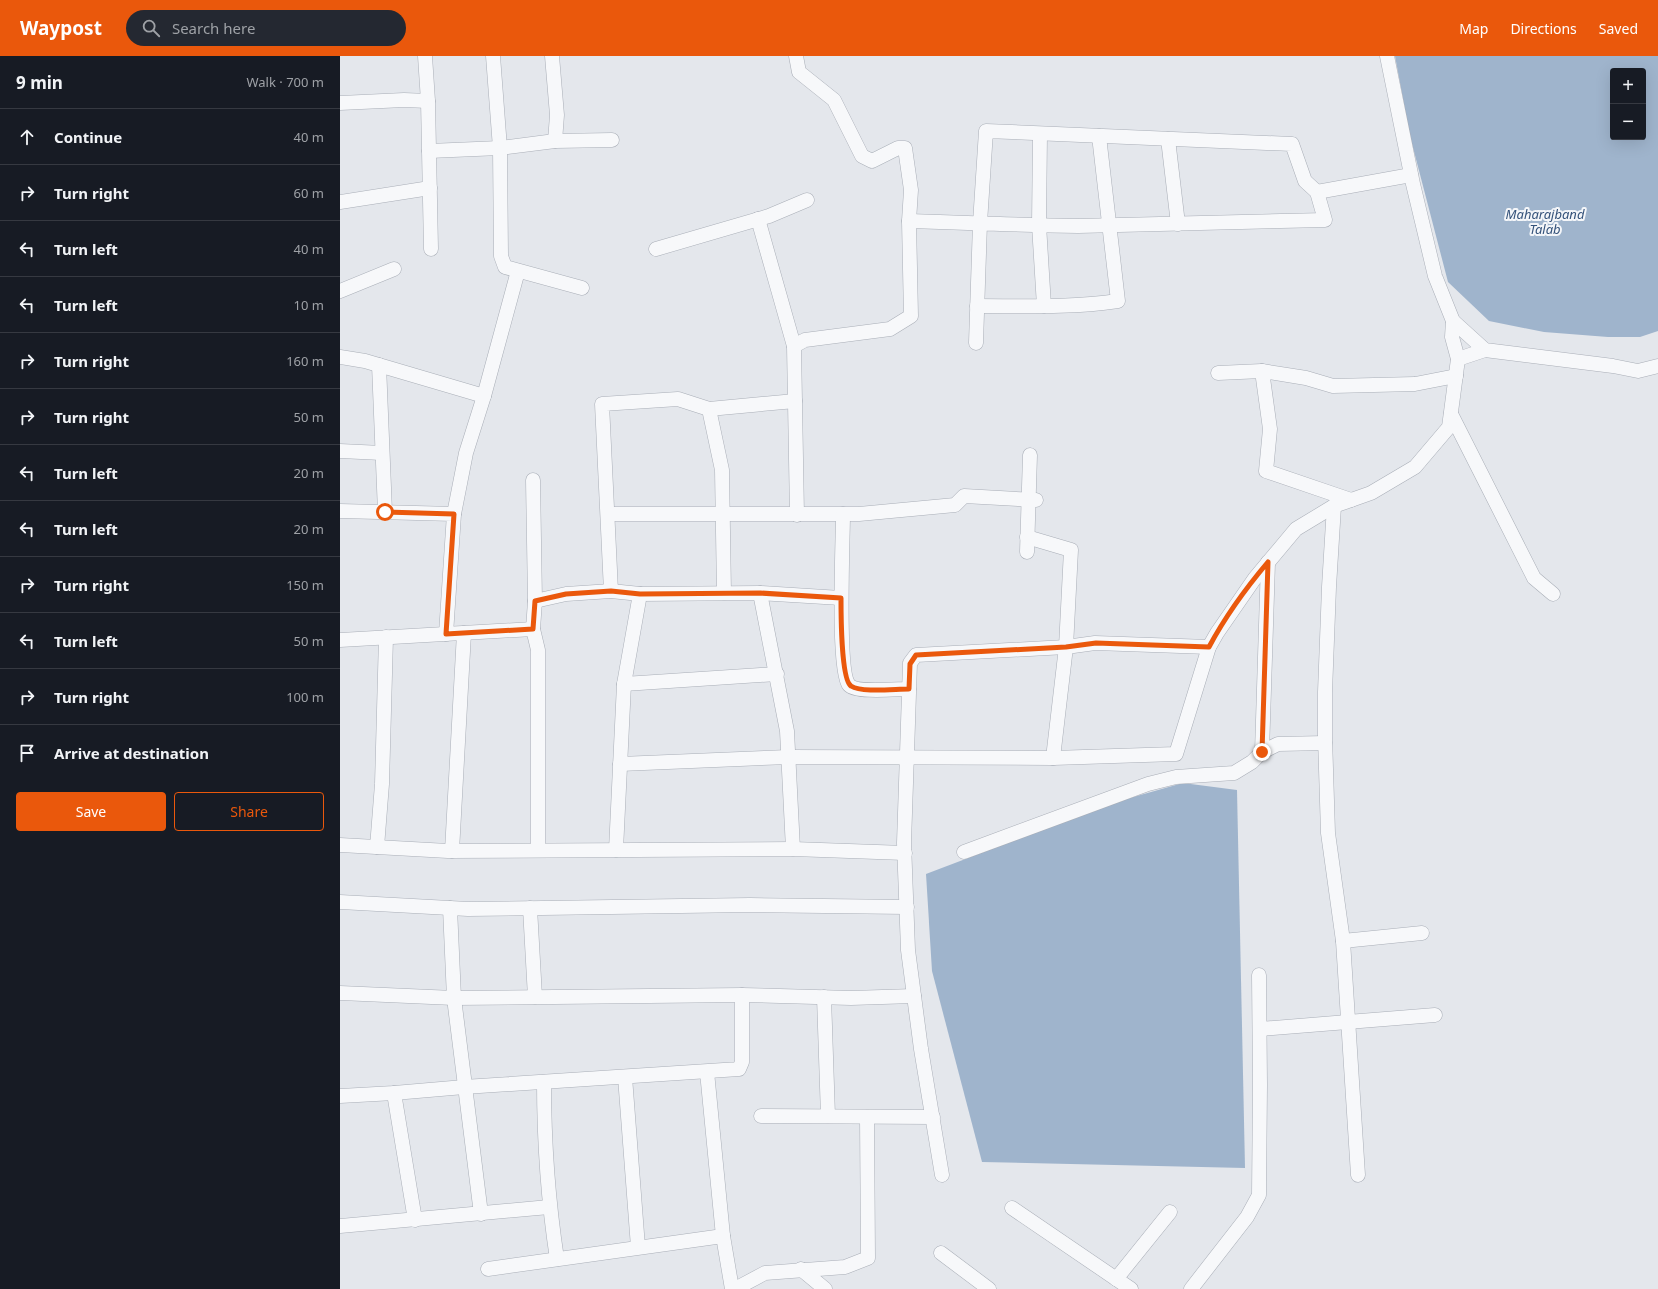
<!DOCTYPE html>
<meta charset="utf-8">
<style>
:root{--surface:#171b24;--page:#242831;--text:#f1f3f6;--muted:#9ea1a6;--line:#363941;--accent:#ea580c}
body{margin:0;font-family:"Noto Sans",sans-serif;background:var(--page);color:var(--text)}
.controls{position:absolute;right:12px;top:12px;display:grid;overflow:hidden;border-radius:4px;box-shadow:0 4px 16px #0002}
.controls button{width:36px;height:36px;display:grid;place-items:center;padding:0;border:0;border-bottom:1px solid var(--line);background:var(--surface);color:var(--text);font:20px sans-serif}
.stop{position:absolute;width:12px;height:12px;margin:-9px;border:3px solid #ea580c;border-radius:50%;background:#fff}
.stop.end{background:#ea580c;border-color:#fff;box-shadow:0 1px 4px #0008}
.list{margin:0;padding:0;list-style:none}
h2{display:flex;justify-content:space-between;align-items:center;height:52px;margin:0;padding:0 16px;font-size:17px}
h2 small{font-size:13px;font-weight:400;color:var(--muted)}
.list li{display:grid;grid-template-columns:26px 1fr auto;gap:12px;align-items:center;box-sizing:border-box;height:56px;padding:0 16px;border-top:1px solid var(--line)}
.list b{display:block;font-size:15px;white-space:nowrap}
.list em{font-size:13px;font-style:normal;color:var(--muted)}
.actions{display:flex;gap:8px;padding:12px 16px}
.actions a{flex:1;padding:9px 0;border:1px solid var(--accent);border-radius:4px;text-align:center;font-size:14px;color:var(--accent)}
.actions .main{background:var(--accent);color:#fff}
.icon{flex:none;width:22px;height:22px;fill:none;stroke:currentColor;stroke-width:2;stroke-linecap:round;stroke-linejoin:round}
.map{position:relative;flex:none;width:1318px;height:1233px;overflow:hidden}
header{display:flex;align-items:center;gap:24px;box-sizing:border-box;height:56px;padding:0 20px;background:var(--accent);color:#fff}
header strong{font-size:19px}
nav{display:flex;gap:22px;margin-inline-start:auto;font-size:14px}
.search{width:280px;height:36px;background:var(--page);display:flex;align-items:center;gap:10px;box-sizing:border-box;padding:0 14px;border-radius:22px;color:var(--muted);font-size:15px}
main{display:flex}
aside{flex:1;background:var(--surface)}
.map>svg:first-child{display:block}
.water{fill:#9fb4cc;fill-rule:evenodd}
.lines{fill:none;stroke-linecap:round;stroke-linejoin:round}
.street-casing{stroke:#a9aeb7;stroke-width:15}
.street{stroke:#f7f8fa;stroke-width:14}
.route{stroke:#ea580c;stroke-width:5}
.labels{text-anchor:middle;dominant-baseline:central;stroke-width:4;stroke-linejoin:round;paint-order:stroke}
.water-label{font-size:13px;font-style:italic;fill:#34527a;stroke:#f4f6f9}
</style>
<header>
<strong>Waypost</strong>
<div class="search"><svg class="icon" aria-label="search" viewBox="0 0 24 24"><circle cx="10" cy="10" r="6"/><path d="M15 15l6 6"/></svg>Search here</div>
<nav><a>Map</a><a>Directions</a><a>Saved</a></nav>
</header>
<main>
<aside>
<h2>9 min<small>Walk · 700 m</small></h2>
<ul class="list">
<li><svg class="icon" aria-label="ahead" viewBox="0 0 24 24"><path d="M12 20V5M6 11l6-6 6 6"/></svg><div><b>Continue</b></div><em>40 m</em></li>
<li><svg class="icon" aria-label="right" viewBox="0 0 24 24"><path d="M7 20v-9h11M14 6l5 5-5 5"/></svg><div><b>Turn right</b></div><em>60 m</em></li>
<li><svg class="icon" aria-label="left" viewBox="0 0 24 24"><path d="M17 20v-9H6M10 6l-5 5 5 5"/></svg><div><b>Turn left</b></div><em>40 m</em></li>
<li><svg class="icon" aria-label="left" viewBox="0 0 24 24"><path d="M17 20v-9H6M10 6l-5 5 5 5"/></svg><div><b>Turn left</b></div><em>10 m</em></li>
<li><svg class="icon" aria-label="right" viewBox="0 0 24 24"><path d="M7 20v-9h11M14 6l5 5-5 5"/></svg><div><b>Turn right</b></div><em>160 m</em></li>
<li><svg class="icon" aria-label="right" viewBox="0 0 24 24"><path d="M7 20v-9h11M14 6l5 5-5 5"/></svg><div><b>Turn right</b></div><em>50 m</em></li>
<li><svg class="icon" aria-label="left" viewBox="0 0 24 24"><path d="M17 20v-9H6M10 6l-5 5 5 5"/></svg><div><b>Turn left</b></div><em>20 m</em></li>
<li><svg class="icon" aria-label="left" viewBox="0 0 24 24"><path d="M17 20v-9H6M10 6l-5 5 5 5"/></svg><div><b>Turn left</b></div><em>20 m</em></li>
<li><svg class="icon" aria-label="right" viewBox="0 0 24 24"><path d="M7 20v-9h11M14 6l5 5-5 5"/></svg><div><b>Turn right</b></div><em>150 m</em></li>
<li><svg class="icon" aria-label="left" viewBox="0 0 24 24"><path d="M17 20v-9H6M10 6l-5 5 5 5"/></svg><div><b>Turn left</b></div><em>50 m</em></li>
<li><svg class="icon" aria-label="right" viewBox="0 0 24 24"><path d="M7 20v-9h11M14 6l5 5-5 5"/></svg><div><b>Turn right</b></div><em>100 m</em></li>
<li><svg class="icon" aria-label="arrive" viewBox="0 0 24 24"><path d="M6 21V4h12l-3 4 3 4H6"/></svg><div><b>Arrive at destination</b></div></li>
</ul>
<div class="actions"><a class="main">Save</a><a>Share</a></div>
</aside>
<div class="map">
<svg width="1318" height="1233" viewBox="0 0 1318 1233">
<rect width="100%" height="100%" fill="#e4e7ec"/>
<g class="water">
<path d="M1055,0H1318V275L1300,281H1268L1204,276L1149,265L1108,226L1070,80ZM1273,15H1303V81H1273Z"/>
<path d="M843,727L897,734L905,1112L642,1106L592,915L586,818L772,747Z"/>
</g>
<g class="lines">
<g class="street-casing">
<g id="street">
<path d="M85,0L88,45L91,193"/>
<path d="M153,0L160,92L161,200L165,211L242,232"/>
<path d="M212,0L217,59L215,85"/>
<path d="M456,0L459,16L494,44L522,100L532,105L558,92H565L571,134L569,165L571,260L550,273L465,284L454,290L457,459"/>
<path d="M1047,0L1073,128L1095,220L1113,265L1145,294L1273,310L1298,315L1318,310"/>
<path d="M0,47L64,44L88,45"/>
<path d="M700,78L699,169L704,250"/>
<path d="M828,83L838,168"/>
<path d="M89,95L160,92L215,85L272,84"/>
<path d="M977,136L1071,119"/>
<path d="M0,146L90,132"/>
<path d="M418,163L454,290"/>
<path d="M569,165C625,167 682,169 738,170L985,164L977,136L965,125L952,88L646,75L640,167L636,287"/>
<path d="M316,193L429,160L467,144"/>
<path d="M0,235L54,213"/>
<path d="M637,250C684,250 731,252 778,245L759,80"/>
<path d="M0,301L25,305L144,340"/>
<path d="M1118,303L1145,294"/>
<path d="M39,309L45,456"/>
<path d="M922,315L930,373L926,415L1011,444"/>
<path d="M878,317L922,315L966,322L993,330L1075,328L1116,320"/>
<path d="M369,353L382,414L384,537"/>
<path d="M1111,358L1194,522L1213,538"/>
<path d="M0,395L42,397"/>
<path d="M193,424L195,545L193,573L198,594V794"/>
<path d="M994,450L989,531L985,636V681L988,777L1003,885L1018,1119"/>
<path d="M0,455L114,458L106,578"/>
<path d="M114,458L126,397L144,340L178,215"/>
<path d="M268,458H519L615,449L624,440L696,444"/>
<path d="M503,458C503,483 497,615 509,629C516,637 557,633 569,633"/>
<path d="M687,481L731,494L726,591L713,702"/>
<path d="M687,496L690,399"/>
<path d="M271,535L262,348L338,343L369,353L455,345"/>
<path d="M420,537L447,675L453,793"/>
<path d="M195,545L226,538L271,535L300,538L420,537L501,542"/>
<path d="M0,584L193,573"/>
<path d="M284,628L437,618"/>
<path d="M922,696L928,506"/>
<path d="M280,708L449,701L713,702L836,698L869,591L877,577L915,522L956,473L994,450L1031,437L1075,411L1109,371L1118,303L1112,281L1113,265"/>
<path d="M0,789L108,795L453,793L565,797"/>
<path d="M37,791L42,728L46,581"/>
<path d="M276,794L284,628L300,538"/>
<path d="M112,795L124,577"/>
<path d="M624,796L808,728L836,721L894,717L912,706L922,696L938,688L985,687"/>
<path d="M0,846L128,853L410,849L567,851"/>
<path d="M110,852L114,942L141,1158"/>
<path d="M190,852L195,941"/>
<path d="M1003,885L1082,877"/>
<path d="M0,937L114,942L402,939L511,942L574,940"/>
<path d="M484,941L488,1060"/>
<path d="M920,973L1095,959"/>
<path d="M367,1016L383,1180L392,1233"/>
<path d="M285,1021L298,1191"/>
<path d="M204,1026C204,1085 208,1144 217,1203"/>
<path d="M54,1037L75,1164"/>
<path d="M0,1040L54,1037L124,1031L399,1013L402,1006V939"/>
<path d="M421,1060L593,1061"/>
<path d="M602,1119L581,993L568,894L564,787L570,607L576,599L726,591L755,587L869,591"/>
<path d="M672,1152L791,1233"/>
<path d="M0,1170L209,1151"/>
<path d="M601,1197L649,1233"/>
<path d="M148,1213L383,1180"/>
<path d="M461,1213L485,1233"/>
<path d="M776,1223L830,1156"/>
<path d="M395,1233L425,1217L505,1211L528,1202L527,1061"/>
<path d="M851,1233L907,1161L919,1139L920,1029L919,919"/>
</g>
</g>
<use href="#street" class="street"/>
</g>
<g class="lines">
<path class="route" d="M45,456L114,458L106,578L193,573L195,545L226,538L271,535L300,538L420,537L501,542C501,556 501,624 511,630C522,637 554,633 569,633L570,608L576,599L726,591L756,587L869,591C885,561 906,532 928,506L922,696"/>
</g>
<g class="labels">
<g class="water-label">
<text x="1205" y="158">Maharajband<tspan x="1205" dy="15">Talab</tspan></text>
</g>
</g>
</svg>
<div class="controls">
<button>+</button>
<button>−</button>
</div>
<div class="stop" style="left:45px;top:456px"></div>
<div class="stop end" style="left:922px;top:696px"></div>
</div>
</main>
